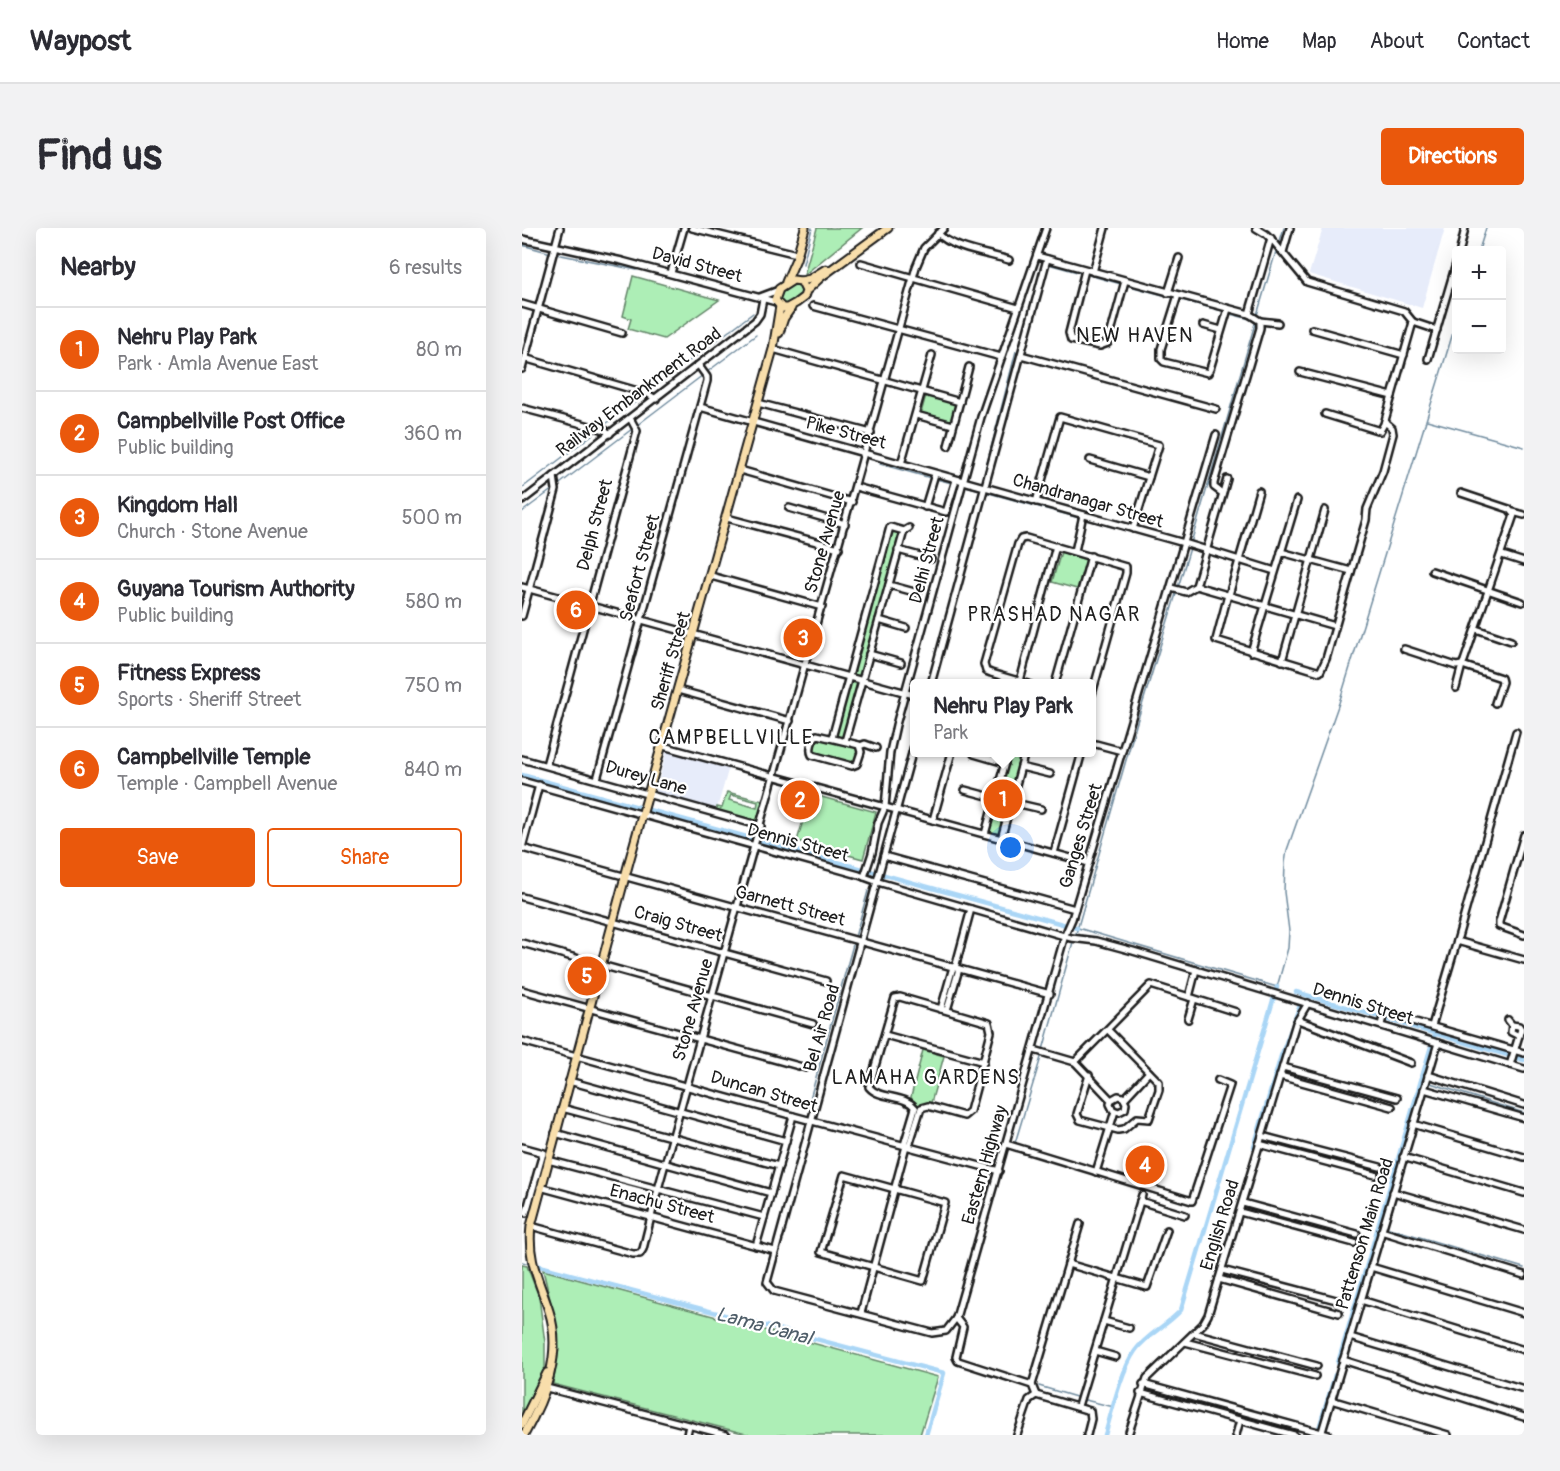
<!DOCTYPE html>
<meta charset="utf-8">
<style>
:root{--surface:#fff;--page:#f2f2f3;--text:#2b2b33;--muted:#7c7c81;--line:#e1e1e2;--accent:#ea580c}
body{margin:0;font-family:Pangolin,sans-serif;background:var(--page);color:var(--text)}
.controls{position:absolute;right:18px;top:18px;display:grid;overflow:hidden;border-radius:6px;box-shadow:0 6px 24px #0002}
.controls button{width:54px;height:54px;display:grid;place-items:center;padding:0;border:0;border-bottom:2px solid var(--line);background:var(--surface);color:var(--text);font:30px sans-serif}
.you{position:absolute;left:489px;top:620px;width:21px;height:21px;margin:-15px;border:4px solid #fff;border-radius:50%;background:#1a73e8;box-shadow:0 0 0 9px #1a73e833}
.badge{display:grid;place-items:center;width:39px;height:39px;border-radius:50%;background:var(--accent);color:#fff;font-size:20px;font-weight:700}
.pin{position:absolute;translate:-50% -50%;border:3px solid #fff;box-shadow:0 2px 6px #0006}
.popup{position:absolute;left:388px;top:451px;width:186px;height:78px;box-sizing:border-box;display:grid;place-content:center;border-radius:6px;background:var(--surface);filter:drop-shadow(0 2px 4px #0005);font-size:20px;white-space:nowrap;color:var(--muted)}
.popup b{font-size:22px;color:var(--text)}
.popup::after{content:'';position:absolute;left:50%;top:100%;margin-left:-12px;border:12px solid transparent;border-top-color:var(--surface)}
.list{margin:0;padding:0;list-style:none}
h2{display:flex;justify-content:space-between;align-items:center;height:78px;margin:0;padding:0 24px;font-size:26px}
h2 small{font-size:20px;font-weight:400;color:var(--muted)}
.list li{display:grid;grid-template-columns:39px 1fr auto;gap:18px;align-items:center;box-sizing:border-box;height:84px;padding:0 24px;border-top:2px solid var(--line)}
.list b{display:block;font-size:22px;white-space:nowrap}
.list p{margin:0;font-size:20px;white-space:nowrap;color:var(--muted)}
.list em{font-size:20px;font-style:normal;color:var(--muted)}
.actions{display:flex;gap:12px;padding:18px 24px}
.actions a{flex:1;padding:14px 0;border:2px solid var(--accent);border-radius:6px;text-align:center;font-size:21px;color:var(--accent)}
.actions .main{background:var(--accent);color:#fff}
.map{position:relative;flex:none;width:1002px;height:1207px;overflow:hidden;border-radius:6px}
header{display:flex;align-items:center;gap:36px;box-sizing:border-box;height:84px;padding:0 30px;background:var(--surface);border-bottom:2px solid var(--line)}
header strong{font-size:28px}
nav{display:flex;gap:33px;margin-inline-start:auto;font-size:21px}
.intro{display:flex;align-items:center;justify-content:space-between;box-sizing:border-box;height:144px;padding:0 36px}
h1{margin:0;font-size:42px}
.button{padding:15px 27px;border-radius:6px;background:var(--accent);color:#fff;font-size:21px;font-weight:700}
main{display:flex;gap:36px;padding:0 36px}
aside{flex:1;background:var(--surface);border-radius:6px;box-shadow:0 6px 24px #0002}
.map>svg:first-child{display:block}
.built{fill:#e7ecfa}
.green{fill:#adeeb6;stroke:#648569;stroke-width:1.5;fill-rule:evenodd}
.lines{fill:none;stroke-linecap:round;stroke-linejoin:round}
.stream{stroke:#718c9f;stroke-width:1.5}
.canal{stroke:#aad6f6;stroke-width:4.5}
.minor-casing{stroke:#1c1c1c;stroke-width:10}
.major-casing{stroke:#1c1c1c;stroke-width:11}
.minor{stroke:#fff;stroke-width:5}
.major{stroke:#f8deab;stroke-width:7}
.labels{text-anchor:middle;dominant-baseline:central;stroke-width:4.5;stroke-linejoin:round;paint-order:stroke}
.street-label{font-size:18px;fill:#1c1c1c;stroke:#fff}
.neighbourhood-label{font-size:20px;letter-spacing:1.5px;fill:#1c1c1c;stroke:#fff}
.water-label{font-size:20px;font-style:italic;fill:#4e5d68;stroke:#fff}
</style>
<header>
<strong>Waypost</strong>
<nav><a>Home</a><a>Map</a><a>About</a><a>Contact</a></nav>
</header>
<div class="intro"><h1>Find us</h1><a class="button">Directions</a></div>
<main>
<aside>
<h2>Nearby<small>6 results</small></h2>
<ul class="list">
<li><span class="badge">1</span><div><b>Nehru Play Park</b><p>Park · Amla Avenue East</p></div><em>80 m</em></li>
<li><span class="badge">2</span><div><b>Campbellville Post Office</b><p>Public building</p></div><em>360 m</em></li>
<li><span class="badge">3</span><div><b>Kingdom Hall</b><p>Church · Stone Avenue</p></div><em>500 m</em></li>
<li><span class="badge">4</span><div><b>Guyana Tourism Authority</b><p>Public building</p></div><em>580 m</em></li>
<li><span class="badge">5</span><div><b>Fitness Express</b><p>Sports · Sheriff Street</p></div><em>750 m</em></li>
<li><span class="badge">6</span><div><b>Campbellville Temple</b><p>Temple · Campbell Avenue</p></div><em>840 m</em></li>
</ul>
<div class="actions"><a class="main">Save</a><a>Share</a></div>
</aside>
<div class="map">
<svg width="1002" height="1207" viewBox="0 0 1002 1207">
<rect width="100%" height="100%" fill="#fff"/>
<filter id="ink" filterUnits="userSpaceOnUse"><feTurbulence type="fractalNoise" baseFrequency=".0167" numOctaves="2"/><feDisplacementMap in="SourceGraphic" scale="12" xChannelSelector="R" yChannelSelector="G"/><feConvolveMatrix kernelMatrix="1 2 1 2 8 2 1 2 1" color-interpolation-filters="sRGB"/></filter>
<g filter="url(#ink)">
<g class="built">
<path d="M801,0H923L900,80L787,46Z"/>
<path d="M145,522L207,539L194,584L133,567Z"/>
</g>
<g class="green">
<path d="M295,0H340L282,47Z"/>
<path d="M111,48L197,72L142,111L106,101L109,91L101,88Z"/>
<path d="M271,55L277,56L280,66L268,75L261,76L256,70L259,63Z"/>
<path d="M404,167L434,176L429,194L399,185Z"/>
<path d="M369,301L380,304L322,515L335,519V530L332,536L292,526L291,521L296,509L311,512Z"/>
<path d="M539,324L564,332L555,361L530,354Z"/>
<path d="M486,525H503L479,611L463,606Z"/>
<path d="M205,564L241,573L235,596L194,584L195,579L200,580ZM209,567L236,574L235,580L207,572Z"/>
<path d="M289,566L354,584L341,631L275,613Z"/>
<path d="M401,822L422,828L409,875L398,879L386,917L381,915L393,878L389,869Z"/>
<path d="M0,1037L5,1038L17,1069L23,1115V1142L0,1189Z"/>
<path d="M21,1042L416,1149L398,1207H228L31,1156L37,1121L31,1084Z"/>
</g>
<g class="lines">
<g class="stream">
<path d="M757,16L762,0"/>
<path d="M0,17L29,25"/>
<path d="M957,22L964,0"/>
<path d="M34,26L115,42"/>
<path d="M281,36L290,0"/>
<path d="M526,36L559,45"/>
<path d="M563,46L599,56"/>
<path d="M604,57L652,70"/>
<path d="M656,71L704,84"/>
<path d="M708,86L732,92"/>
<path d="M735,87L755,20"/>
<path d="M185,144L234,107"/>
<path d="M126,164L231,85"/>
<path d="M905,192L1002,219"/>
<path d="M81,198L123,167"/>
<path d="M358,236L409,250"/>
<path d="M414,251L430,255"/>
<path d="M460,255L494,123"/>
<path d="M35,258L181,147"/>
<path d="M443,258L459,262"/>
<path d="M0,260L75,203"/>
<path d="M463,264L557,290"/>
<path d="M0,284L31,261"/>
<path d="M562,291L653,316"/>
<path d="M669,315L734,92"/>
<path d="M406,456L459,260"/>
<path d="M383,459H381L401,386"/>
<path d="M371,580L392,504"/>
<path d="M354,644L370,584"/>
<path d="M556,700L755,759L766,720L767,703L762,664L763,635L765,622L817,475L934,95"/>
<path d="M333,709L346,663"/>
<path d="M553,709L615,494L668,320"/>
<path d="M0,719L70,738"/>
<path d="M0,817L50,830"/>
<path d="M521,822L551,714"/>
<path d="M58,832L161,861"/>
<path d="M899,852L1002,885"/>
<path d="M286,878L332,713"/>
<path d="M493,915L520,826"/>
<path d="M857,997L1002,1040"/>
<path d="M0,1034L8,1036"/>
<path d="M823,1137L930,1169"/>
<path d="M517,1158L554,1169"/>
<path d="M563,1172L592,1179"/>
</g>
<g class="canal">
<path d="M0,547L555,700"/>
<path d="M774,764L1002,832"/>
<path d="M732,919L759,828L780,772"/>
<path d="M14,1037L422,1145L404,1207"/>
<path d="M816,1135L913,805"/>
<path d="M583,1207C590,1183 599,1143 613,1123C624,1107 646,1097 659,1082L755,759"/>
<path d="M795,1207L813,1147"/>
</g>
<g class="minor-casing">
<g id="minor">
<path d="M170,0L275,26"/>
<path d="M734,0L744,6L752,14L785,54L882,83L891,94"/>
<path d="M416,5C429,21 468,26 487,32"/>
<path d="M0,11L100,33L254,74"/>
<path d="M938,22L943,0"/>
<path d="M761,24L768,0"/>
<path d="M515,28L727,86L738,93V100L692,255V259L700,265"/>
<path d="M339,35L496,80"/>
<path d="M563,42L547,105L549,112L578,118L586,115L603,53"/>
<path d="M571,44L583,0"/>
<path d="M149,45L162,0"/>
<path d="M646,65L657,30"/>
<path d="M656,67L639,121V131L642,134L686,145L688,141L706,81"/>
<path d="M238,69L254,63"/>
<path d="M0,76L100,105"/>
<path d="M291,78L479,129"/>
<path d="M727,86L749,10"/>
<path d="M738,93L756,95"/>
<path d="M891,94L915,102"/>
<path d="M681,97L699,102"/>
<path d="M790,101L882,127"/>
<path d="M251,121L438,174"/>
<path d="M499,127L694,181"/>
<path d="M2,130L126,166L134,171"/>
<path d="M906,131L934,36"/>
<path d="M0,141L38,0"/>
<path d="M778,144L870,168"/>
<path d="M236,175L349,205"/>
<path d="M178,179L662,315L753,343"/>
<path d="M0,180L83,202L88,206"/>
<path d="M803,186L858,203L862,196L891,94"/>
<path d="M394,187L431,197"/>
<path d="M426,218L447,139"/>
<path d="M568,232L627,249"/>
<path d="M379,236L410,127"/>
<path d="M218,242L330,274"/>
<path d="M334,259L424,284L434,252"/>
<path d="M0,273L233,93L238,86L241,71"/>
<path d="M514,274L538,189L637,217L611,301"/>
<path d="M403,279L413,246"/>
<path d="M267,280L323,296"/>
<path d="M991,284L1002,287"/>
<path d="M205,290L317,320"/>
<path d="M376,322L409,331"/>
<path d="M553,323L561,287"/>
<path d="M759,324L829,343"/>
<path d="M980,327L1002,334"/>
<path d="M910,343L1000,374"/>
<path d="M189,348L300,379"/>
<path d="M367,357L396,365"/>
<path d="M674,358L813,398"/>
<path d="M0,359L392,467"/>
<path d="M649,360L664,364L674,358L705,251"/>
<path d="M706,367L694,412L798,444L804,431L844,292L845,281L861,243L871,206L870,200L863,194"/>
<path d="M707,367L737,263"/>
<path d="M0,388L34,262L32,248"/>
<path d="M357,392L384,400"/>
<path d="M954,401L989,413"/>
<path d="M882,421L934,438L940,437L942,433L992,287L987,281L939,265"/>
<path d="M729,424L775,272"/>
<path d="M347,426L379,435"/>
<path d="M760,433L803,282"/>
<path d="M498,453L534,318"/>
<path d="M409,456L525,31"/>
<path d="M507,456L469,445L464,443L462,436L496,316L499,311L504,310L604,339V345L570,466"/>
<path d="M533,456L569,328"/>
<path d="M934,460L940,437L979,450L980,454L973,475"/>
<path d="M156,462L268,493"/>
<path d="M295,507L337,517L339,524L335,536L330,538L290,527C287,521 290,511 295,507Z"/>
<path d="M310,510L368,299L382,303L387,300"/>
<path d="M323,513L382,303"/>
<path d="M570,515L600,523"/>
<path d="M141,518L567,635"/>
<path d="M338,518L343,516L354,520"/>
<path d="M392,518L245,1054L252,1063L410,1105L424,1103L434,1090L543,707L550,691L694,207"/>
<path d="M452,526L483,535"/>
<path d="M0,531L239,598"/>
<path d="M24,537L115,203L108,190"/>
<path d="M499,539L528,546"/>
<path d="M75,551L185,153V149L177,138"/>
<path d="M0,553L337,647L356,654L549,710L574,713L611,723L1002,841"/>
<path d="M443,562L473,570"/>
<path d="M489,574L519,581"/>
<path d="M411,592L430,524"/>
<path d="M463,606L486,524"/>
<path d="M1002,607L977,694V698L1002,707"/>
<path d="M479,611L503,524"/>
<path d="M0,620L528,766"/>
<path d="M0,620L17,557"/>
<path d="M532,625L560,524"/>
<path d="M362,628L553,681"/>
<path d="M342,649L350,625L356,595L363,579L368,524L374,497L459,189L524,0"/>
<path d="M0,669L304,753"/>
<path d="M935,713L994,504"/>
<path d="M0,715L291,796"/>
<path d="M433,740L449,681"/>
<path d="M0,762L284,840"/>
<path d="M667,769L674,742"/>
<path d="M419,781L431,739"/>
<path d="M425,782L437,741"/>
<path d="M666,791L672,771"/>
<path d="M776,792L889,835"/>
<path d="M986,792L990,797L997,798L999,801L988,837"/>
<path d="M859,797L862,785L1002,825"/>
<path d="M990,797L989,804L997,808"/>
<path d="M910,798L935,713L1002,732"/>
<path d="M363,807L462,834"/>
<path d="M0,813L275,889L477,943"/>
<path d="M512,822L553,834L629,757L714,784"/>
<path d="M553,834L589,872L588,876L591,882L597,884L603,881L604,875L601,869L596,868L589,872"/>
<path d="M761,839L875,870"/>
<path d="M567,847L555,886L558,892L596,902L602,901L615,890L627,891L637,862V854L586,802"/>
<path d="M906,847L1002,877"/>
<path d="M758,848L870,879"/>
<path d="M47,853L264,913"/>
<path d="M902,861L1002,890"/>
<path d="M602,871L627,844"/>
<path d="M40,880L257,938"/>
<path d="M891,896L1002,929"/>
<path d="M33,905L249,965"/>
<path d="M740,908L858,939"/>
<path d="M484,916L670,973L708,857L696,852"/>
<path d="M737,916L853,947"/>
<path d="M382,917L393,880"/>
<path d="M387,918L399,880L406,878L442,888L448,883L469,804L467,795L378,769L373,770L347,859C358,872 383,866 393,880"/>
<path d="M0,919L22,925"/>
<path d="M881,929L1002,965"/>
<path d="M26,932L242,989"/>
<path d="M574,944L593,883"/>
<path d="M322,947L423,975L401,1053L299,1024Z"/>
<path d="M18,959L253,1023"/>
<path d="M871,964L1002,1002"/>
<path d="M618,973L663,987"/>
<path d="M721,975L835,1006"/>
<path d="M718,984L832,1015"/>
<path d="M4,985L21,925"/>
<path d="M9,998L111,1026H118L121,1021L136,961L394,39L402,20L422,0"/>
<path d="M859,1003L1002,1047"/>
<path d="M234,1018L271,888"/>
<path d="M546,1036L625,1059L645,1002"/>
<path d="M849,1039L1002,1085"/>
<path d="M700,1042L818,1073"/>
<path d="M697,1051L817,1085"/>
<path d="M839,1072L1002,1122"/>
<path d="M339,1085L384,918"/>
<path d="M434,1090L441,1099L434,1129L436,1133L510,1157L514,1167"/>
<path d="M582,1093L607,1100"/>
<path d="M672,1105L795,1138"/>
<path d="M828,1109L1002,1161"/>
<path d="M663,1114L793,1148"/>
<path d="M573,1123L594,1129"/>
<path d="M821,1132L1002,1189"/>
<path d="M621,1156L807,1207"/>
<path d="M510,1157L558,996"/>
<path d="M21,1159L204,1207"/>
<path d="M618,1165L772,1207"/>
<path d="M514,1167L568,1183L569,1191L565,1207"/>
<path d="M809,1172L926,1207"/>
<path d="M556,1178L620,967"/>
<path d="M165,1207L167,1197"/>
<path d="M495,1207L507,1172L514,1167"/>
<path d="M606,1207L625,1150L681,1096L686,1087L774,795L786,775"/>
<path d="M714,1207L718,1192"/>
<path d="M799,1207L916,815"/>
</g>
</g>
<g class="major-casing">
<g id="major">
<path d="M279,53L288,51L304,41"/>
<path d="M264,54L274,31L283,0"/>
<path d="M284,63L279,53L271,52L257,61L253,72L260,80H265L274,75L282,69L284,63L299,49L366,0"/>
<path d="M257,105L262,90L269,80"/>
<path d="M0,1196L25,1145"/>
<path d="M2,1207C23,1170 41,1126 27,1083C17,1052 5,1032 9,998L107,634L251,121L258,78"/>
</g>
</g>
<use href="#minor" class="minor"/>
<use href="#major" class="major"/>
</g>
</g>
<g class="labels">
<g class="street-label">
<text transform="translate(175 37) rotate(15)">David Street</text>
<text transform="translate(117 164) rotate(-37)">Railway Embankment Road</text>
<text transform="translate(324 205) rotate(15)">Pike Street</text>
<text transform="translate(566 273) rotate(16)">Chandranagar Street</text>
<text transform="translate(73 297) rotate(-75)">Delph Street</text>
<text transform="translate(303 314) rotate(-74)">Stone Avenue</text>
<text transform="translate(405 332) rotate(-75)">Delhi Street</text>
<text transform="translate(118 340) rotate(-75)">Seafort Street</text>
<text transform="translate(149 433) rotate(-74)">Sheriff Street</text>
<text transform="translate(124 550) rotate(16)">Durey Lane</text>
<text transform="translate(559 608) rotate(-73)">Ganges Street</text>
<text transform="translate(276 615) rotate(15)">Dennis Street</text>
<text transform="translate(268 678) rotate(15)">Garnett Street</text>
<text transform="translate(156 696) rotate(16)">Craig Street</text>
<text transform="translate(841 776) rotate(17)">Dennis Street</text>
<text transform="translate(171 782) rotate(-74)">Stone Avenue</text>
<text transform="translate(300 800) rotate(-74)">Bel Air Road</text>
<text transform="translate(242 864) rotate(16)">Duncan Street</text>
<text transform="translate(463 937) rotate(-74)">Eastern Highway</text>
<text transform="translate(140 976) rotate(15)">Enachu Street</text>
<text transform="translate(698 997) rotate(-73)">English Road</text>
<text transform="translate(843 1006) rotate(-73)">Pattenson Main Road</text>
</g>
<g class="neighbourhood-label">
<text x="613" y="107">NEW HAVEN</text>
<text x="532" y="386">PRASHAD NAGAR</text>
<text x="209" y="509">CAMPBELLVILLE</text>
<text x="404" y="849">LAMAHA GARDENS</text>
</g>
<g class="water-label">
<text transform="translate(242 1098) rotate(15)">Lama Canal</text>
</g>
</g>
</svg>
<div class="controls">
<button>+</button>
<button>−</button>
</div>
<div class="you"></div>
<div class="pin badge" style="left:481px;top:571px">1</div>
<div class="popup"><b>Nehru Play Park</b>Park</div>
<div class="pin badge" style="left:278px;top:572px">2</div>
<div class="pin badge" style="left:281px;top:410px">3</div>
<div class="pin badge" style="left:623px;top:937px">4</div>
<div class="pin badge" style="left:65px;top:748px">5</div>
<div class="pin badge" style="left:54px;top:382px">6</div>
</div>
</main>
